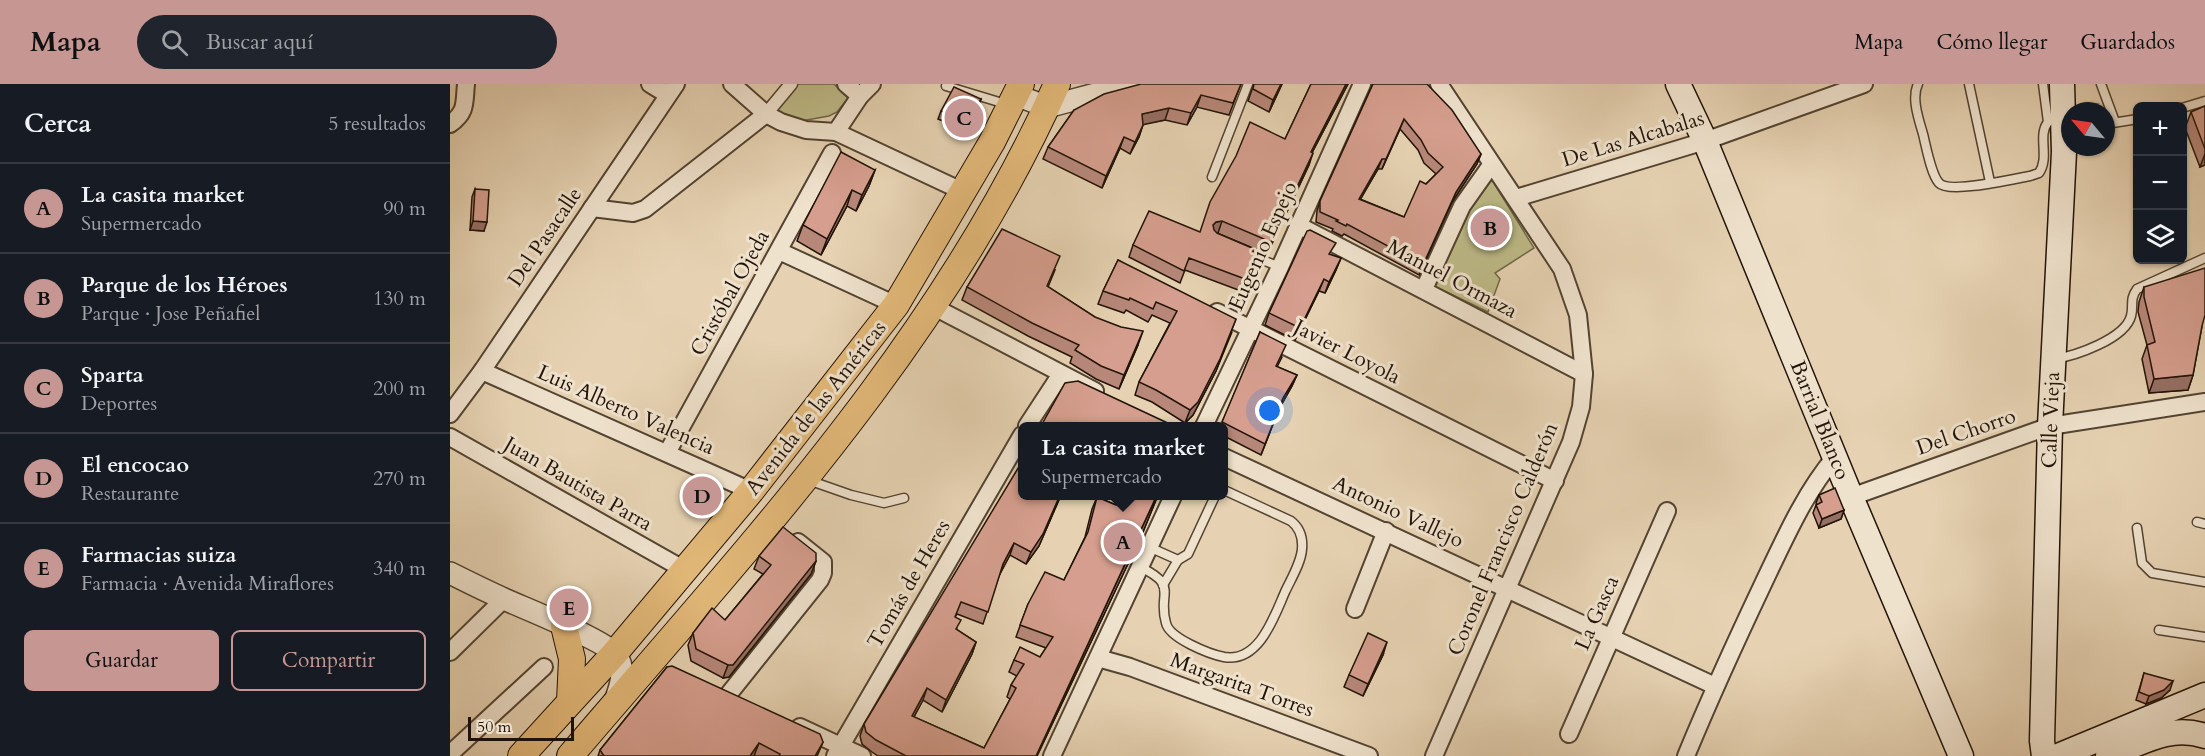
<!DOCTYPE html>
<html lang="es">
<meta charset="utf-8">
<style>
:root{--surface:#171b24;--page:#20242c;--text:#f1f3f6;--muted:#9ea1a6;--line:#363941;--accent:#c59692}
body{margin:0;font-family:Cardo,serif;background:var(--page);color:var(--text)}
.controls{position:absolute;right:18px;top:18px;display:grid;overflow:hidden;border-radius:9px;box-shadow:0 2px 4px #0004}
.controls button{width:54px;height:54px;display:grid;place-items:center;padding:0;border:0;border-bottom:2px solid var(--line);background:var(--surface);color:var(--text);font:30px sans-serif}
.compass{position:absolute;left:1611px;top:18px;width:54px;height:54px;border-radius:50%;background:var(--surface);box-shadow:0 2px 4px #0004;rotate:299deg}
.scale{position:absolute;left:18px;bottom:15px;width:106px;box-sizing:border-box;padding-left:6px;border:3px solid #221308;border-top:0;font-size:16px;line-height:21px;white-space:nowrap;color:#221308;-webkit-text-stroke:4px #efe2cd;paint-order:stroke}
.you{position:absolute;left:820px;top:327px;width:21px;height:21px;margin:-15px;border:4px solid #fff;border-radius:50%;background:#1a73e8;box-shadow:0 0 0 9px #1a73e833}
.badge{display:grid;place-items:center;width:39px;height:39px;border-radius:50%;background:var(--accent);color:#111;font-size:20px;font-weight:700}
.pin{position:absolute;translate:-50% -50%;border:3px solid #fff;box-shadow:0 2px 6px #0006}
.popup{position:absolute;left:568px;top:338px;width:210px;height:78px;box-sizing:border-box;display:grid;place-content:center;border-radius:9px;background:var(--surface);filter:drop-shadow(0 2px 4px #0005);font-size:20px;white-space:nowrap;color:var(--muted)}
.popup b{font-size:22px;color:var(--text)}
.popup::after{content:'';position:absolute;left:50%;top:100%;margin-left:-12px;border:12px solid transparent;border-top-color:var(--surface)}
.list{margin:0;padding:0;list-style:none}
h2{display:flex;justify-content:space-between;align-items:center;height:78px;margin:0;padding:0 24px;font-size:26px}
h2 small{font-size:20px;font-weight:400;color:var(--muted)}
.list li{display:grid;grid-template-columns:39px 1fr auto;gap:18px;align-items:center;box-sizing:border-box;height:90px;padding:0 24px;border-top:2px solid var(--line)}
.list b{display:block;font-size:22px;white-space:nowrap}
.list p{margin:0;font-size:20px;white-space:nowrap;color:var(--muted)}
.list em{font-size:20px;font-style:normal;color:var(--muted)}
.actions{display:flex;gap:12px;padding:18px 24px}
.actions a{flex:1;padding:14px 0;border:2px solid var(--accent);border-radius:9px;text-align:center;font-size:21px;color:var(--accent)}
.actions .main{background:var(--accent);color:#111}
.icon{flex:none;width:33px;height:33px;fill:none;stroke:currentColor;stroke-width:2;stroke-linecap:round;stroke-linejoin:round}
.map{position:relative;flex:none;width:1755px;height:672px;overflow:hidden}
header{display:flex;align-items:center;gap:36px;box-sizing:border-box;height:84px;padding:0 30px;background:var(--accent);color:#111}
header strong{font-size:28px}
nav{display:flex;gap:33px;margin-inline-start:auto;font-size:21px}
.search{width:420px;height:54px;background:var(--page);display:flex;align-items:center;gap:15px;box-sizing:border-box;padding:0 21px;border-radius:33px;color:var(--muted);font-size:22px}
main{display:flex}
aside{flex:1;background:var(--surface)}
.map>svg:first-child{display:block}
.green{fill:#bdba87;stroke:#706648;stroke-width:1.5}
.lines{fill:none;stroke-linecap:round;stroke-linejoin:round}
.service-casing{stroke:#534332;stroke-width:11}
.pedestrian-casing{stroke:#534332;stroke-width:15}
.minor-casing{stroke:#534332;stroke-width:20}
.tertiary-casing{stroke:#534332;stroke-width:24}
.secondary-casing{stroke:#221308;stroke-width:27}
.primary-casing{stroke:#221308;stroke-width:28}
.service{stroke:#efe2cd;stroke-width:8}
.pedestrian{stroke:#efe2cd;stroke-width:12}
.minor{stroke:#efe2cd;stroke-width:16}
.tertiary{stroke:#efe2cd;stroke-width:21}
.secondary{stroke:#efe2cd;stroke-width:24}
.primary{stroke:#e3b979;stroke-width:26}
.wall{fill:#b7887a;stroke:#221308;stroke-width:1.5;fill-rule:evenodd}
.shaded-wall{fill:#956f63;stroke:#221308;stroke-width:1.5}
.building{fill:#d59e8e;stroke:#221308;stroke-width:1.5;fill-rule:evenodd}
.labels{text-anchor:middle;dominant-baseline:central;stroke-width:6;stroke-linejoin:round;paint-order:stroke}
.street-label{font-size:21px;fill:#221308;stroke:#efe2cd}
</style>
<header>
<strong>Mapa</strong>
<div class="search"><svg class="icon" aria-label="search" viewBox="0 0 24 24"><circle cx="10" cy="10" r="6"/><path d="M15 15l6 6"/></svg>Buscar aquí</div>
<nav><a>Mapa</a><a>Cómo llegar</a><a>Guardados</a></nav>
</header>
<main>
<aside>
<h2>Cerca<small>5 resultados</small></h2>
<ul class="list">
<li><span class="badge">A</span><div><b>La casita market</b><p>Supermercado</p></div><em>90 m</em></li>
<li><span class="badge">B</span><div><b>Parque de los Héroes</b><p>Parque · Jose Peñafiel</p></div><em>130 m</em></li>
<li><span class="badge">C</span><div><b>Sparta</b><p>Deportes</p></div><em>200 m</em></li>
<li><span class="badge">D</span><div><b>El encocao</b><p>Restaurante</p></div><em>270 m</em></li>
<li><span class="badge">E</span><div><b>Farmacias suiza</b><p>Farmacia · Avenida Miraflores</p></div><em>340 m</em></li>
</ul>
<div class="actions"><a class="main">Guardar</a><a>Compartir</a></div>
</aside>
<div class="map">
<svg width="1755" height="672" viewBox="0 0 1755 672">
<rect width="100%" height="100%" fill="#e6d2b2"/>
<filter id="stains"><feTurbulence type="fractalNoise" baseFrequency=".00333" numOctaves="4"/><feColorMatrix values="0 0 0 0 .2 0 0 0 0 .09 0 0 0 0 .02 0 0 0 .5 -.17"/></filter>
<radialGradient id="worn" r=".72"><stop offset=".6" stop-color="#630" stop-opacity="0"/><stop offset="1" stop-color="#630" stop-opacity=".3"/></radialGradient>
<g class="green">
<path d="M343,0H384L398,14L387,28L379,32L351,37H341L320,25Z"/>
<path d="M1042,96L1084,164L1045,189L1050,195L1038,228L984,202L1018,123Z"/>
</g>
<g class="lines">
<g class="service-casing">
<g id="service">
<path d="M1468,0C1461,14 1469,36 1473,50C1476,62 1481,90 1489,99C1499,110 1563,95 1580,92L1589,89C1600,73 1587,52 1598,38L1593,0"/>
<path d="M1519,0L1540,98"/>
<path d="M1651,0L1665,38"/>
<path d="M496,2L559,21"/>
<path d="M1732,24L1755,17"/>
<path d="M1656,40L1688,35"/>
<path d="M762,93L798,0"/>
<path d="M805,173L830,183"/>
<path d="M1604,275C1625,272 1675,255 1681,232C1684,221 1679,216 1687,205L1755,174"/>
<path d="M358,396L401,411L434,419L454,414"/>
<path d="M1747,438L1755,440"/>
<path d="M1687,444L1692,479L1702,489L1755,498"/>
<path d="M699,463L728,476L738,470L765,412"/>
<path d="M690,483C730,502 707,509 716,539C719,554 759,570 774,573C809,579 824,533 835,508C841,495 851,479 852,465C853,453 850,444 841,437L774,406"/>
<path d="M713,501L728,476"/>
<path d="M1709,546L1755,553"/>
</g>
</g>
<g class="pedestrian-casing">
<path id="pedestrian" d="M316,30L341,0"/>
</g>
<g class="minor-casing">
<g id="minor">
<path d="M200,0L218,11"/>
<path d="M282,0L316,30L331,38L356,46L386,48L514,108"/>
<path d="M396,0L410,12"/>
<path d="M0,40C17,28 14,19 16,0"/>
<path d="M386,48L410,12L422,0"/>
<path d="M1066,114L1255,57L1414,0"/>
<path d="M142,124L183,129L195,125L316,30"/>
<path d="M848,141L1134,290"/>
<path d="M329,167L446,221"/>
<path d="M974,205L1012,122L1041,81"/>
<path d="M484,223L645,307"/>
<path d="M767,228L1105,397"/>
<path d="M32,287L301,407"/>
<path d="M0,330L32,287L226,0"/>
<path d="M577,342L611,290"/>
<path d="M754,342L830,183L912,0"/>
<path d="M0,353L233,485"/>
<path d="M217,369L382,69"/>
<path d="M774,373L1265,602"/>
<path d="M1401,413L1600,342L1755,318"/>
<path d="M905,525L936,447"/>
<path d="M0,568L54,515"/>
<path d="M648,574L680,583L919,672"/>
<path d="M278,611L370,496L373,489V478L348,458"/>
<path d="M350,643L412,672"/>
<path d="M1119,650L1217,427"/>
<path d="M0,670L94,583"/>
<path d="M385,672L572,351"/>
<path d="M602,672L723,412"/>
<path d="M984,672L1121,358L1131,323L1134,290L1128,231L1112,185L989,0"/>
<path d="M1236,672C1260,614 1286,557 1313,500C1334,456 1354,410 1385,373"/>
</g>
</g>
<g class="tertiary-casing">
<g id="tertiary">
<path d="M566,11L597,23L683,0"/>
<path d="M0,489C18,498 36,507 54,515C76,525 155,556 166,571C177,586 170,604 164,620"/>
</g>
</g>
<g class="secondary-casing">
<g id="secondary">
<path d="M1228,0L1255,57L1401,413L1511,672"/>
<path d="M1594,672L1592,657L1600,342L1614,68L1612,0"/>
<path d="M1608,672L1755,611"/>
<path d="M1658,672C1691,659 1720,640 1755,652"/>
</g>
</g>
<g class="primary-casing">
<g id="primary">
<path d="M114,542L122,575L120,617"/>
<path d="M71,672L165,569L301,407L446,221L542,58L571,0"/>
<path d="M120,672C300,461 493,256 607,0"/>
</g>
</g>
<use href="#service" class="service"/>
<use href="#pedestrian" class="pedestrian"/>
<use href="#minor" class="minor"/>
<use href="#tertiary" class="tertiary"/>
<use href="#secondary" class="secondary"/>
<use href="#primary" class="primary"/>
</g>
<g class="wall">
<path d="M791,0L779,31L747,23L737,41L715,36L693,40L689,53L680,70L670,64L652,104L593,75L598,63L624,26Z"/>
<path d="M804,0H832L819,28L798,17Z"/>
<path d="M861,0H898L862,69L859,81L817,170L767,149L811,182L799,210L735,186L730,199L679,173L683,161L750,148L835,55Z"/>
<path d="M923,0L1031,70L1027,80L1002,118L969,191L894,150L892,152L882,147L883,145L866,138L867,127L870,117ZM950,45L968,66L974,79L986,90L976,100L954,133L910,115L928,85H932Z"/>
<path d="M531,15L528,23L515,46L488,35L491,27Z"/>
<path d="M1755,22V81L1750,83L1735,44L1741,28Z"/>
<path d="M425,86L419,102L406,127L397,122L371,171L347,157L353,141Z"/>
<path d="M25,105L34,147L20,146L22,113Z"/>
<path d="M881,171L891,174L886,186L875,209L869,207L845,256L815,241L819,229Z"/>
<path d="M668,176L782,248L766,287L743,331L735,339L702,318L685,311L689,298L720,239L702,231L698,238L676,226L674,229L648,220L653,207Z"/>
<path d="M605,186L598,203L688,261L669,305L646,295L620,279L622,273L578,252L512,216L517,203Z"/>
<path d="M1694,203L1752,242L1743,291L1738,306L1699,309L1692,275L1697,261L1688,228L1689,218Z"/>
<path d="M810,248L832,273L827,283L847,291L842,302L829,325L811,371L774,352V342H771Z"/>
<path d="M573,411H611L589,462L576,480L560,471L550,489L533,540L507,530L505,533L507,546L526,558L522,570L492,628L473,616L464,633L534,664L560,615L557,613L561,601L567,592L559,588L564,576L590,573L596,564L566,553L578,520L614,496L635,453L642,425L647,413L666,421L671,411H708L693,448L587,672H428L422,668L412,660L410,652L414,640Z"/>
<path d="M1369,411L1394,426L1391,435L1369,444L1363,429L1366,421H1367L1366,419Z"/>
<path d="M309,472L366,477L361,490L279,593L273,594L241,577L238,561L243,549L275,536L313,490L304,485Z"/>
<path d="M933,571L913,612L894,603L899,591Z"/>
<path d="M217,583L373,658L367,672H148L150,666Z"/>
<path d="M1694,589L1720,606L1711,614L1696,620L1686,616Z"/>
</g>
<g class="shaded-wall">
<path d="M831,0H832L819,28L823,16Z"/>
<path d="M896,0H898L856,80L861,68Z"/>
<path d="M751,11L747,23L737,41L741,29Z"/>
<path d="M531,15L528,23L515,46L518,37Z"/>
<path d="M719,24L715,36L687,42L692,30Z"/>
<path d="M954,35L950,45L932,85L936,75Z"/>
<path d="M693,41L689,53L680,70L685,58Z"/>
<path d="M674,53L670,64L652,104L656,92Z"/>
<path d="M863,69L859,81L817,170L821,158Z"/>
<path d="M1031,70L1027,80L1002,118L969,191L973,181L1006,108Z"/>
<path d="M1755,70V81L1750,83Z"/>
<path d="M932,75L928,85L905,125L909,115Z"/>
<path d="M425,86L419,102L406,127L412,111Z"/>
<path d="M402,106L397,122L371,171L377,155Z"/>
<path d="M23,137L37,138L34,147L20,146Z"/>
<path d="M772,137L768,149L762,150L763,141L766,138Z"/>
<path d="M816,170L811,182L799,210L803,198Z"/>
<path d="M891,174L886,186L875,209L879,198Z"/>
<path d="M874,195L869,207L845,256L850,244Z"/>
<path d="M786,235L766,287L743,331L735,339L740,326Z"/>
<path d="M693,247L688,261L669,305L674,291Z"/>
<path d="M847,291L842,302L829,325L811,371L833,314Z"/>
<path d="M1743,291L1738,306L1699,309L1704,295Z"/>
<path d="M610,411H611L589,462L576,480L581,468Z"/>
<path d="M707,411H708L693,448L587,672H586Z"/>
<path d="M1394,426L1391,435L1369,444L1372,435Z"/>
<path d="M564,459L560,471L549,492L553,480Z"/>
<path d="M366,477L361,490L279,593L273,594L278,581Z"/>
<path d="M526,558L522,570L492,628L496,616Z"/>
<path d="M937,558L933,571L913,612L918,600Z"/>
<path d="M1723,597L1720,606L1711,614L1696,620L1699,612Z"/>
<path d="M477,604L473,616L458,644L462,632Z"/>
<path d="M373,658L367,672H365Z"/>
<path d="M309,659L304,672H300Z"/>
</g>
<g class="building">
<path d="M691,0H791L783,19L751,11L741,29L719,24L692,30L693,41L685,58L674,53L656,92L598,63L624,26L654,10Z"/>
<path d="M804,0H831L823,16L803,5Z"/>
<path d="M861,0H896L861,68L863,69L821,158L772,137L766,138L763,141L764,146L767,149L816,170L803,198L739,174L734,187L683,161L699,127L750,148L760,118L786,72L800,38L835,55Z"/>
<path d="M923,0H977L1002,26L1031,70L1006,108L973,181L897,140L896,142L886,137L888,136L870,128V117ZM954,35L971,56L978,69L993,83L976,100L970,97L954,133L909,115L932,75H936Z"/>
<path d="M504,3L531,15L518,37L491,27Z"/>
<path d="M1755,22V65L1741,28Z"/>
<path d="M391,68L425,86L412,111L402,106L377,155L353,141Z"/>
<path d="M25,105L39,106L37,138L23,137Z"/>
<path d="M552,145L610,172L597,202L645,233L671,243L693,247L674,291L651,282L625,266L629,261L582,239L517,203Z"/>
<path d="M860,146L886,159L879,170L891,174L879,198L874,195L850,244L819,229L857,147Z"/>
<path d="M668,176L786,235L770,275L748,318L740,326L706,306L689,298L727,227L706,218L703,225L680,214L679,216L653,207Z"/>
<path d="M1755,184V231L1752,242L1743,291L1704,295L1697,261L1705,258L1694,213V203Z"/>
<path d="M810,248L836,261L826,282L847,291L833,314L815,360L772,338Z"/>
<path d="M628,297L724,342H591L615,299Z"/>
<path d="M573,376V411H610L593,450L581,468L564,459L553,480L538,528L511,518L505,533L511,536L506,545L526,558L496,616L477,604L462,632L534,664L566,604L561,601L574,580L564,576L570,563L590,573L603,553L570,541L578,520L595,488L614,496L638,448L647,413L666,421L671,411H707L586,672H456L426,656L416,648L414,640Z"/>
<path d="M1385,404L1394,426L1372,435L1366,421L1372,418L1369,411Z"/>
<path d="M333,443L366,469V477L283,581H278L246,565L243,549L262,524L275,536L321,481L309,472Z"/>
<path d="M918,549L937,558L918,600L899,591Z"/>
<path d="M222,582L370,650L373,658L365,672H329L330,670L309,659L300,672H154L150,666L217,583Z"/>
<path d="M1694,589L1723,597L1714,606L1699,612L1689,608Z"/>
</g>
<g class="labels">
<g class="street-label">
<text transform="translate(1183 55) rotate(-17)">De Las Alcabalas</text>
<text transform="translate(95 153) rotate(-56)">Del Pasacalle</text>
<text transform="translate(813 162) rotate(-66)">Eugenio Espejo</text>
<text transform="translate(1002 195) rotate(28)">Manuel Ormaza</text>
<text transform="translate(280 209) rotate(-61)">Cristóbal Ojeda</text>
<text transform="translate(897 268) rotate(27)">Javier Loyola</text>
<text transform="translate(366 324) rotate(-52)">Avenida de las Américas</text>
<text transform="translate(176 326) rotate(24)">Luis Alberto Valencia</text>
<text transform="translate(1370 336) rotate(68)">Barrial Blanco</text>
<text transform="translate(1601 336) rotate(-88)">Calle Vieja</text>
<text transform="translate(1516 348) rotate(-19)">Del Chorro</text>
<text transform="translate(128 400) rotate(30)">Juan Bautista Parra</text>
<text transform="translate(948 428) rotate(25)">Antonio Vallejo</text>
<text transform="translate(1053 455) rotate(-67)">Coronel Francisco Calderón</text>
<text transform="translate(459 500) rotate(-60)">Tomás de Heres</text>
<text transform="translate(1147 529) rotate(-66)">La Gasca</text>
<text transform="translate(792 601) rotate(20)">Margarita Torres</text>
</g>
</g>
<rect width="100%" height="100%" filter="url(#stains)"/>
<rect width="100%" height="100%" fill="url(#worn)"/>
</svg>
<div class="controls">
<button>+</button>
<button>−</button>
<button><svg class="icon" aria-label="layers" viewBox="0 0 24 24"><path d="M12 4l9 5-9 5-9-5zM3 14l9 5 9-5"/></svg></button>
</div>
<svg class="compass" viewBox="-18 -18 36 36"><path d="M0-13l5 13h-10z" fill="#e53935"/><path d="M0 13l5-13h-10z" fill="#9ea1a6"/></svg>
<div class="scale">50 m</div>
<div class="you"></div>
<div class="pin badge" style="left:673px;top:458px">A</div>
<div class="popup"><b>La casita market</b>Supermercado</div>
<div class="pin badge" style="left:1040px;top:144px">B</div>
<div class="pin badge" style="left:514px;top:34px">C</div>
<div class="pin badge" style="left:252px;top:412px">D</div>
<div class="pin badge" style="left:119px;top:524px">E</div>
</div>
</main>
